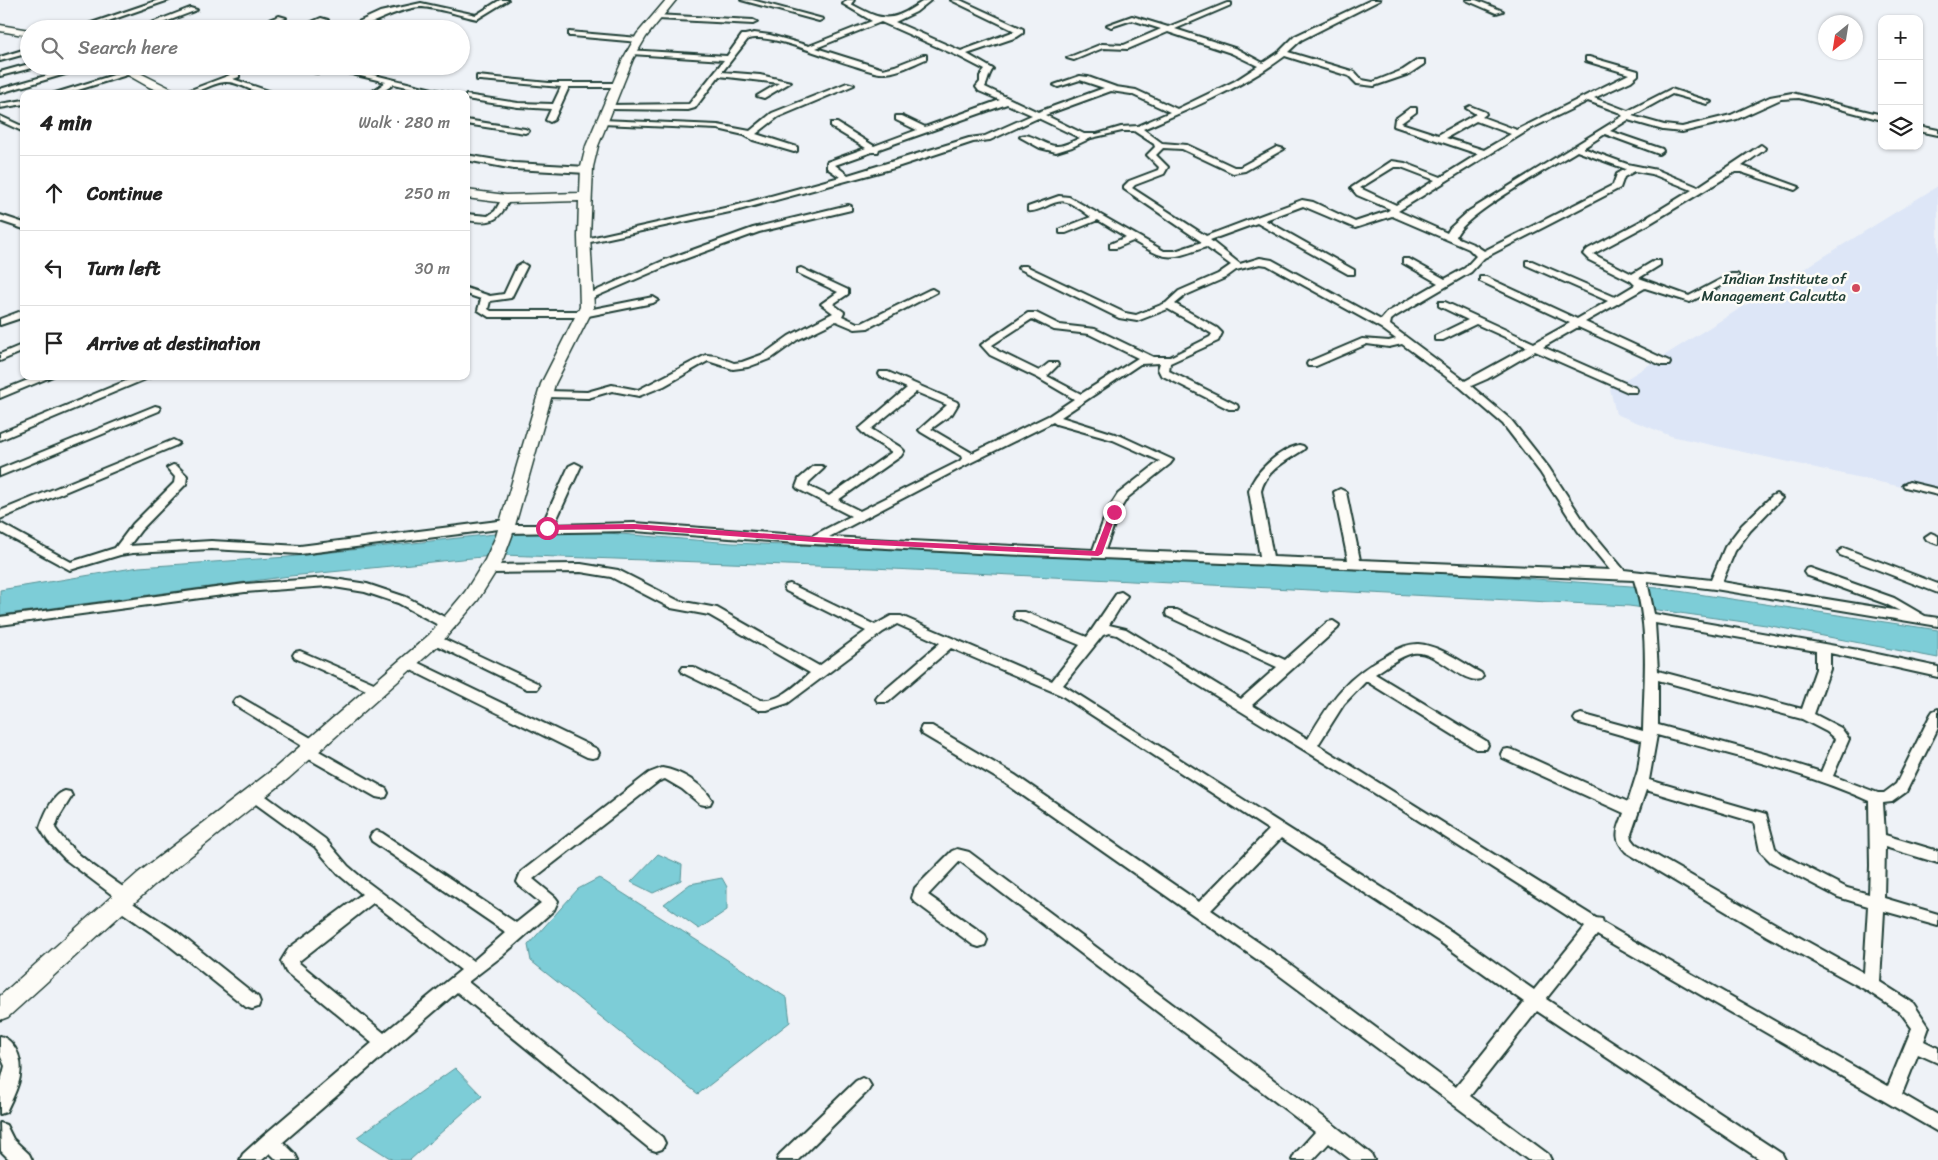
<!DOCTYPE html>
<meta charset="utf-8">
<style>
:root{--surface:#fff;--page:#f6f6f6;--text:#222;--muted:#767676;--line:#e0e0e0}
body{margin:0;font-family:Sriracha,sans-serif;background:var(--page);color:var(--text)}
.controls{position:absolute;right:15px;top:15px;display:grid;overflow:hidden;border-radius:10px;box-shadow:0 1px 4px #0004}
.controls button{width:45px;height:45px;display:grid;place-items:center;padding:0;border:0;border-bottom:1px solid var(--line);background:var(--surface);color:var(--text);font:25px sans-serif}
.compass{position:absolute;left:1818px;top:15px;width:45px;height:45px;border-radius:50%;background:var(--surface);box-shadow:0 1px 4px #0004;rotate:210deg}
.stop{position:absolute;width:15px;height:15px;margin:-11px;border:4px solid #db2777;border-radius:50%;background:#fff}
.stop.end{background:#db2777;border-color:#fff;box-shadow:0 1px 5px #0008}
.list{margin:0;padding:0;list-style:none}
h2{display:flex;justify-content:space-between;align-items:center;height:65px;margin:0;padding:0 20px;font-size:21px}
h2 small{font-size:16px;font-weight:400;color:var(--muted)}
.list li{display:grid;grid-template-columns:32px 1fr auto;gap:15px;align-items:center;box-sizing:border-box;height:75px;padding:0 20px;border-top:1px solid var(--line)}
.list b{display:block;font-size:19px;white-space:nowrap}
.list em{font-size:16px;font-style:normal;color:var(--muted)}
.icon{flex:none;width:28px;height:28px;fill:none;stroke:currentColor;stroke-width:2;stroke-linecap:round;stroke-linejoin:round}
.map{position:relative;flex:none;width:1938px;height:1160px;overflow:hidden}
.search{position:absolute;background:var(--surface);box-shadow:0 1px 4px #0004;left:20px;top:20px;width:450px;height:55px;display:flex;align-items:center;gap:12px;box-sizing:border-box;padding:0 18px;border-radius:28px;color:var(--muted);font-size:19px}
.panel{position:absolute;background:var(--surface);box-shadow:0 1px 4px #0004;left:20px;top:90px;width:450px;height:290px;border-radius:10px}
.map>svg:first-child{display:block}
.built{fill:#dde6f7}
.water{fill:#7dcdd7;stroke:#579396}
.lines{fill:none;stroke-linecap:round;stroke-linejoin:round}
.street-casing{stroke:#1f3d34;stroke-width:4}
.secondary-casing{stroke:#1f3d34;stroke-width:3}
.street{fill:#fdfcf7;fill-rule:evenodd}
.secondary{fill:#fdfcf7;fill-rule:evenodd}
.route{fill:#db2777}
.poi-dot{fill:#d1495b;stroke:#fdfcf7;stroke-width:2}
.labels{text-anchor:middle;dominant-baseline:central;stroke-width:5;stroke-linejoin:round;paint-order:stroke}
.far-poi-label{font-size:15px;fill:#1f3d34;stroke:#fdfcf7;text-anchor:end}
</style>
<div class="map">
<svg width="1938" height="1160" viewBox="0 0 1938 1160">
<rect width="100%" height="100%" fill="#eef2f7"/>
<filter id="ink" filterUnits="userSpaceOnUse"><feTurbulence type="fractalNoise" baseFrequency=".02" numOctaves="2"/><feDisplacementMap in="SourceGraphic" scale="10" xChannelSelector="R" yChannelSelector="G"/><feConvolveMatrix kernelMatrix="1 2 1 2 8 2 1 2 1" color-interpolation-filters="sRGB"/></filter>
<g filter="url(#ink)">
<path class="built" d="M1938,186V495L1671,436L1616,414L1610,389Z"/>
<g class="water">
<path d="M530,530L583,531L732,543L1385,568L1658,588L1938,630V658L1766,625L1629,606L873,568L502,555L290,576L0,615V590L139,567L288,557Z"/>
<path d="M658,854L682,865L681,880L653,893L631,882Z"/>
<path d="M599,878L787,998L790,1022L698,1094L531,961L528,945L578,889Z"/>
<path d="M722,878L727,887V910L699,929L664,904L690,884Z"/>
<path d="M455,1068L482,1096L410,1160H393L357,1137Z"/>
</g>
<g class="lines">
<g class="street-casing">
<g id="street">
<path d="M159,0H169L85,29H74Z"/>
<path d="M500,0H508L477,19C463,16 434,7 420,7C393,9 369,29 343,29L380,12L421,3L476,15Z"/>
<path d="M741,0H752L823,19L819,21Z"/>
<path d="M847,0H854L851,4C876,17 887,25 914,7C921,3 923,0 931,0L916,12L895,22L961,51L1015,31L951,0H960L1023,29V33L1017,37L967,54L993,69C988,75 988,82 985,87L1038,112L1104,88L1080,80L1058,87L1054,85L1080,76L1088,77L1116,87L1136,90L1177,109L1235,81L1258,66L1231,53L1168,32L1128,49L1103,48L1074,60L1067,58L1102,44L1124,45L1161,29L1132,20L1111,27L1107,25L1132,16L1168,27L1227,3H1231V5L1175,29L1237,49L1263,63L1278,53L1295,36L1371,0H1380L1301,40L1288,52L1355,72L1362,80L1373,82L1403,70L1418,60H1424V64L1409,74L1374,86L1357,84L1349,76L1285,56C1242,88 1192,108 1143,129L1162,143L1187,145L1234,167H1240L1277,147L1284,149L1245,171L1233,173L1182,149L1163,148L1156,155L1168,167L1164,174L1135,185L1132,188L1206,236L1302,200L1313,202L1355,222L1388,211L1390,209L1357,195L1351,188L1392,161L1405,163L1441,177L1478,154L1394,126L1395,119L1410,108H1416V112L1401,123L1438,135L1476,114L1466,108L1470,106L1485,112L1486,114L1482,117L1517,130L1629,74L1586,61V57H1589L1638,71V75L1631,81L1594,98L1628,111L1671,89L1711,102L1707,104L1672,94L1632,116L1664,125L1682,127L1731,115L1770,97L1792,93L1882,115V120L1799,98L1781,99L1737,119L1682,132L1663,130L1628,120L1610,131L1662,149L1663,151L1659,154L1605,134L1583,148L1627,164L1657,170L1698,187L1761,145L1765,148L1764,150L1742,166L1799,187L1795,190L1741,172H1735L1649,224L1593,254L1632,274L1654,261H1660V265L1639,278L1689,296L1731,274H1737L1739,276L1690,302L1645,288L1585,322L1669,361L1670,363L1669,365H1661L1578,327L1543,347L1636,388L1637,390L1636,392H1628L1535,351L1487,379L1471,386L1511,420L1549,468L1587,526L1624,570L1711,580L1725,547L1742,525L1772,496L1776,494L1782,498L1750,531L1735,551L1722,582L1900,611L1886,604L1806,575L1804,572L1806,569L1810,568L1894,598L1925,616L1938,618V626L1715,589L1647,581L1654,614L1858,650L1938,667V677L1830,653V669L1814,714L1841,728L1849,739L1833,776L1878,793H1884L1896,784L1931,714L1933,711L1938,709V728L1906,792L1892,802L1883,803L1885,835L1938,851V863L1885,847L1884,898L1938,914V926L1884,911L1880,982L1913,1003L1929,1027L1924,1041L1938,1048V1063L1918,1054L1902,1094L1938,1115V1132L1597,935L1546,999L1782,1154L1785,1160H1761L1537,1011L1470,1096L1548,1154L1551,1160H1528L1275,972L1005,783L922,734L920,730L922,726H932L1015,775L1199,902L1269,830L1061,695L951,648L888,702H878L876,699L878,696L940,643L897,624L883,632L788,703L767,710H759L683,673L681,670L683,667H693L761,700C780,702 797,684 810,673L709,615L671,608L611,577L581,572L488,573L482,569L488,565L581,564L618,570L679,601L717,608L819,666L866,631L786,591L784,588L786,585L790,584L875,625L891,616H901L1052,681L1080,645L1015,618L1014,615L1015,612H1025L1087,637L1117,593L1121,592L1127,596L1109,625L1126,629L1241,699L1277,667L1167,616L1166,613L1167,610H1177L1285,660L1328,622L1333,621L1339,625L1338,628L1252,705L1308,739C1332,698 1346,677 1389,654C1397,649 1407,644 1418,644C1441,646 1461,662 1481,673L1483,676L1481,679C1462,685 1436,649 1413,653C1400,656 1386,667 1375,674L1486,741L1488,745L1486,749H1476L1366,681L1344,704L1318,745L1596,918L1602,919L1603,923L1627,937L1888,1086L1912,1028L1901,1013L1866,990L1767,936L1626,852C1612,837 1618,830 1624,813L1503,758L1501,754L1503,750L1508,749L1513,750L1628,802L1638,770L1642,741L1576,722L1574,719L1576,716L1581,714L1643,731C1644,681 1650,629 1634,580L977,553L796,543L634,531L505,533L501,532L499,529L300,554L211,549L133,553L120,555L70,570L0,532V523L71,562L115,548L133,524L174,483L175,477L167,468L173,465L177,466L187,476L186,484L141,530L129,546L211,541L300,546L506,520L510,521L511,525H542L569,466L575,463L581,466L554,525L634,523L812,536L851,516L798,489L796,487L799,479L814,466H822L824,468L822,470L809,482L808,486L829,496L892,452L866,436L859,429L907,388L880,376L879,374L880,372H888L957,402L958,404L952,414L931,429L972,453L1050,415L1074,399L1038,378L990,355L981,345L1028,313H1036L1060,325L1095,329L1153,357H1170L1210,337L1212,334L1209,332L1168,309L1137,321L1119,318L1018,268L1020,266H1026L1125,313L1136,315L1166,303L1179,291L1218,274L1231,265L1206,247C1168,260 1168,261 1133,241L1116,248H1110V244L1126,237L1098,220L1066,233H1060V229L1091,217C1084,212 1075,205 1067,202C1054,198 1041,213 1028,211V207L1059,196L1069,197L1164,251H1175L1202,242L1124,189V186L1129,181L1158,170L1159,167L1147,155L1155,147L1154,144L1134,131H1122L1091,138L1072,147L1056,152L1040,148L1020,137C1029,130 1045,147 1057,146C1065,146 1073,141 1080,138L1038,118L990,140L973,142L894,168L739,210L581,244V240L738,205L840,177L827,168V162L866,148L831,127V123H837L874,146L917,130L896,120V116H902L925,127L1000,100L979,91L976,87L980,82V76L985,70L958,56L881,22L816,48L883,69L895,66L923,55H926V59C913,64 900,72 886,73C876,74 865,69 855,66C829,59 772,33 748,39L722,72L760,75L791,82L764,98L757,96L779,83L719,76L695,108L688,110L609,109L605,107L609,105L689,104L724,60L631,54H628V50L727,56L742,35H745L754,33L770,35L809,46L872,21L845,5L843,4ZM1111,91L1131,94L1170,112L1138,126L1121,127L1097,134H1084L1045,115ZM1588,101L1618,112L1623,116L1469,211L1450,228L1447,233L1398,211L1532,128ZM1007,104L1032,115L985,136L969,138L848,175L835,165L872,152H878L879,149ZM1476,121L1511,134L1484,150L1446,138ZM1577,151L1626,169L1617,174L1613,185L1484,251L1475,245L1456,237C1461,216 1555,165 1577,151ZM1394,167H1401L1435,180L1396,205L1360,188ZM1635,171L1652,174L1692,190L1643,220L1588,249L1583,254L1589,260L1631,281L1635,285L1615,297L1532,261H1526V265L1608,301L1577,319L1486,277H1480V281L1570,323L1534,343L1445,302H1439V306L1468,320L1435,336V340H1443L1476,324L1527,347L1465,381L1390,325L1391,320L1396,316L1471,272L1484,258L1620,188L1624,177ZM1303,206L1355,228L1392,216L1469,249L1476,256L1465,268L1445,279L1409,259H1403V263L1438,283L1388,312L1381,320L1272,260L1260,258L1240,264L1210,240L1257,223L1348,274H1354V270L1265,220ZM1260,264L1267,265L1381,328L1396,339L1389,341L1362,339L1308,362L1307,364L1308,366H1316L1367,344L1389,347L1402,344L1460,387L1503,424L1540,472L1578,531L1610,570L1360,560L1346,492L1340,489L1334,492L1348,560L1273,557L1261,491C1266,470 1286,461 1303,450L1305,448L1303,446L1299,445C1280,450 1254,471 1249,491L1260,556L1105,550L1119,511L1127,498L1170,464L1173,460L1121,436L1061,417L1140,364L1160,363L1158,369L1161,375L1229,409H1237L1238,407L1237,405L1169,371L1170,363L1218,341L1222,333L1217,328L1175,304L1186,295L1225,278L1236,270ZM1032,319L1054,330L1089,334L1138,358L1081,394L1047,376L1058,365L1057,363H1049L1039,371L998,351L992,345ZM916,392L947,405L919,430L921,432L963,457L960,461L860,511L838,500L901,456L904,451L900,447L871,429ZM1053,422L1056,424L1113,440L1160,461L1118,494L1107,511L1093,550L829,537L970,463ZM1655,623L1816,651V669L1802,709L1658,671ZM1109,633L1117,635L1410,815L1585,927L1534,990L1452,932L1063,685L1103,635ZM1658,680L1802,719L1827,732L1835,739L1821,772L1765,754L1658,725ZM1657,735C1728,754 1802,771 1869,801L1870,866L1869,894L1847,888L1781,854L1775,848L1766,814L1649,780ZM1646,790L1754,822L1760,851L1771,862L1838,897L1868,906L1864,973L1779,926L1636,844L1632,839L1631,834ZM1281,838L1440,942L1524,1002L1456,1087L1287,962L1211,910Z"/>
<path d="M1466,0H1476L1503,11L1496,13Z"/>
<path d="M190,8L197,10L147,29H136Z"/>
<path d="M655,15L753,20L757,22L753,24L658,19L654,17Z"/>
<path d="M279,16L286,18L257,29H246Z"/>
<path d="M321,18L328,20L307,29H296Z"/>
<path d="M569,32L639,38L643,40L639,42L572,36H569Z"/>
<path d="M26,49H29V53L0,61V57Z"/>
<path d="M29,64V66H33L32,68L0,76V72Z"/>
<path d="M80,66H93L0,93V89Z"/>
<path d="M143,66H156L65,94H52Z"/>
<path d="M216,66H226L239,73V77L233,79L274,93C257,97 240,81 225,82C211,83 199,94 180,94L230,75Z"/>
<path d="M287,66L317,69L337,66L453,94H438L394,84L379,94H369L386,82L335,70L317,73Z"/>
<path d="M477,76L549,83H618L622,85L618,87H569L554,120L550,122L546,120L551,109L518,107L466,99V95L518,103L553,104L561,87L480,80H477Z"/>
<path d="M847,83L854,85L778,117L756,134L797,147V151L794,152L753,140L744,135L718,129L602,124L598,122L602,120L718,125L750,131L772,113Z"/>
<path d="M24,100V104L0,108V104Z"/>
<path d="M0,116L24,127V132L0,121Z"/>
<path d="M466,120L525,129L529,131L525,133L466,124Z"/>
<path d="M1919,126L1938,130V135L1919,131Z"/>
<path d="M466,155L514,163L587,167L591,170L587,173L514,169L466,160Z"/>
<path d="M506,196L510,199C498,222 492,224 466,220V214L488,216L495,211L503,197Z"/>
<path d="M848,205L851,206V210L759,232L671,264L590,299L587,300L582,297L665,260L753,228Z"/>
<path d="M0,215L24,223V229L0,221Z"/>
<path d="M522,263L527,266L511,298L490,301L488,309L491,311H583L653,297L658,300L653,303L583,317H489L478,310L481,299L466,294V288L490,296L504,294L517,266Z"/>
<path d="M801,268L848,290V294L833,304L844,312L842,316L857,323H862L929,290L932,289L937,292L868,328L855,329L836,321L797,340L772,358L748,367L733,369L708,361L664,386L639,396L612,391L588,398L546,397L541,394L546,391L587,392L612,385L638,390L706,355L716,356L734,363L742,362L764,354L789,336L833,313L821,304L838,292L798,273V269Z"/>
<path d="M24,310V317L0,325V319Z"/>
<path d="M24,344V351L0,361V354Z"/>
<path d="M38,376H53L0,398V391Z"/>
<path d="M138,376H153L0,440V433Z"/>
<path d="M155,406L159,407L160,409L159,411L0,476V469Z"/>
<path d="M173,440L179,443L177,445L0,519V511Z"/>
<path d="M1909,482L1938,489V495L1905,487L1903,485Z"/>
<path d="M1931,533L1938,536V544L1927,540L1925,537Z"/>
<path d="M1844,548L1938,584V593L1840,555L1838,552Z"/>
<path d="M328,578L367,584L406,597L454,622L455,625L454,628H444L398,603L365,592L328,586L245,592L0,625V617L245,584Z"/>
<path d="M435,635L537,683L539,686L537,689H527L430,642L428,639L430,636Z"/>
<path d="M300,651L383,687L385,690L383,693H373L295,658L293,655L295,652Z"/>
<path d="M408,658L597,749L599,753L597,757L592,758L587,757L403,666L401,663L403,660Z"/>
<path d="M240,697L318,742L320,746L317,750L386,789L388,793L386,797L381,798L376,797L302,755L300,751L304,747L235,705L233,702L235,699Z"/>
<path d="M662,768C680,771 703,784 712,800L710,804L705,805L700,804L682,789L665,779L659,781L533,879L555,897L558,901L554,910L502,956L468,982L662,1137L665,1143L662,1149L656,1151L650,1149L457,992L283,1142L295,1154L298,1160H277L270,1153L262,1160H240L243,1154L264,1135L372,1043L286,972L281,961L289,948L362,894L338,874L315,847L249,799L247,795L249,791L254,790L259,791L325,839L348,866L362,878L473,961L505,933L504,931L372,841L370,837L372,833L377,831L382,833L516,923L541,903L520,886L517,882L521,872L649,773ZM373,903L461,970L384,1033L298,962Z"/>
<path d="M65,791L70,792L72,796L59,817L55,828C73,855 105,873 131,893L134,897L131,902L177,932L258,997L260,1002L258,1007L252,1009L246,1007L165,942L113,906L111,902L115,897L66,860L48,841L40,828C44,816 52,795 65,791Z"/>
<path d="M957,849L969,852L993,870L1334,1125L1371,1154L1374,1160H1351L1329,1143L1313,1160H1292L1295,1154L1315,1132L960,861L928,895L985,935L987,940L985,945L979,947L973,945L915,902L912,898L915,888L952,851Z"/>
<path d="M0,1036C7,1038 11,1042 15,1048C28,1070 16,1091 6,1112L0,1114V1085L5,1066L0,1055Z"/>
<path d="M862,1078L868,1081L871,1086L868,1091L798,1160H777L780,1154L856,1081Z"/>
<path d="M0,1123L6,1125L13,1139L29,1154L32,1160H10L1,1151Z"/>
</g>
</g>
<g class="secondary-casing">
<g id="secondary">
<path d="M666,0H676L646,37L633,59L598,146L593,167L590,237L594,307L555,384L512,536L503,560L478,600L441,643L289,778L154,885L8,1017L0,1020V996L138,873L275,768L429,635L465,592L485,560L496,536L541,384L580,307L578,237L579,201L506,203L466,198V190L506,195L580,193L581,167L586,146L623,59L637,34Z"/>
<path d="M0,25L29,30V36L0,31Z"/>
<path d="M112,66H126L182,94H166L149,87Z"/>
</g>
</g>
<use href="#street" class="street"/>
<use href="#secondary" class="secondary"/>
</g>
</g>
<path class="route" d="M1114,509L1117,512L1102,554L1098,556L814,542L634,529L547,530L543,528L547,525L634,524L814,537L1095,551L1110,512Z"/>
<circle class="poi-dot" cx="1856" cy="288" r="5"/>
<g class="labels">
<g class="far-poi-label">
<text x="1846" y="279">Indian Institute of<tspan x="1846" dy="17">Management Calcutta</tspan></text>
</g>
</g>
</svg>
<div class="controls">
<button>+</button>
<button>−</button>
<button><svg class="icon" aria-label="layers" viewBox="0 0 24 24"><path d="M12 4l9 5-9 5-9-5zM3 14l9 5 9-5"/></svg></button>
</div>
<svg class="compass" viewBox="-18 -18 36 36"><path d="M0-13l5 13h-10z" fill="#e53935"/><path d="M0 13l5-13h-10z" fill="#767676"/></svg>
<div class="stop" style="left:547px;top:528px"></div>
<div class="stop end" style="left:1114px;top:512px"></div>
<div class="search"><svg class="icon" aria-label="search" viewBox="0 0 24 24"><circle cx="10" cy="10" r="6"/><path d="M15 15l6 6"/></svg>Search here</div>
<section class="panel">
<h2>4 min<small>Walk · 280 m</small></h2>
<ul class="list">
<li><svg class="icon" aria-label="ahead" viewBox="0 0 24 24"><path d="M12 20V5M6 11l6-6 6 6"/></svg><div><b>Continue</b></div><em>250 m</em></li>
<li><svg class="icon" aria-label="left" viewBox="0 0 24 24"><path d="M17 20v-9H6M10 6l-5 5 5 5"/></svg><div><b>Turn left</b></div><em>30 m</em></li>
<li><svg class="icon" aria-label="arrive" viewBox="0 0 24 24"><path d="M6 21V4h12l-3 4 3 4H6"/></svg><div><b>Arrive at destination</b></div></li>
</ul>
</section>
</div>
